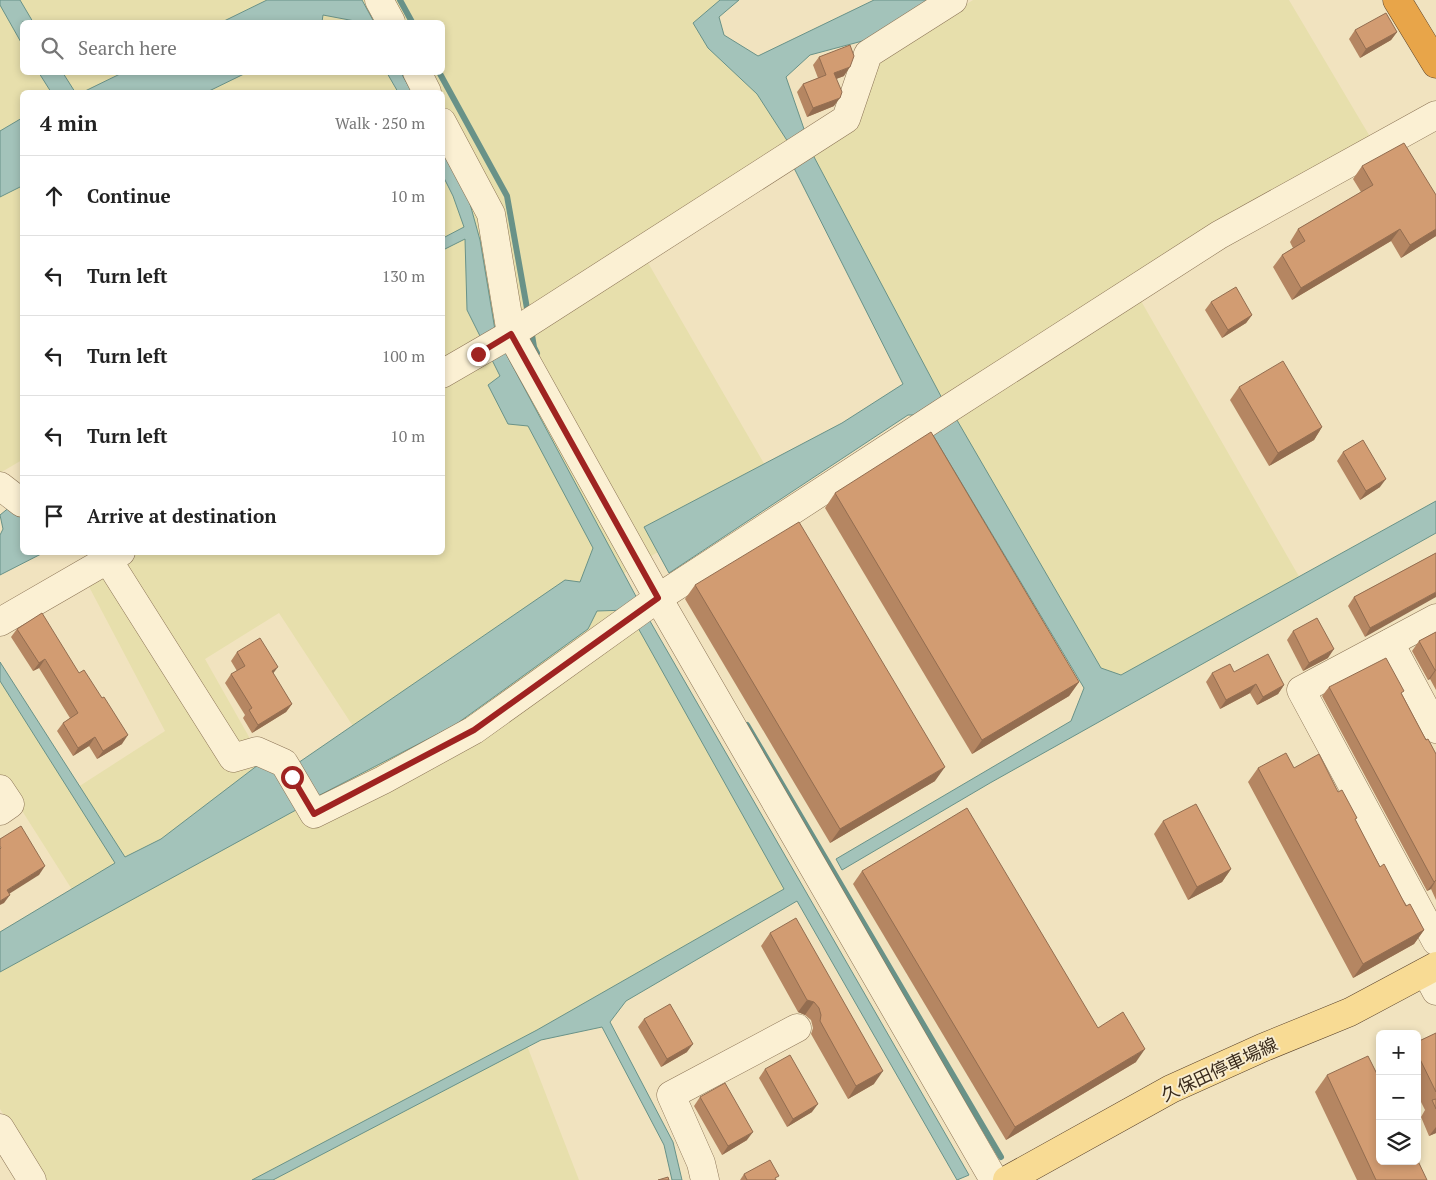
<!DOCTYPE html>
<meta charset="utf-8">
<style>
:root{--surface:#fff;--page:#f2f2f2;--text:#222;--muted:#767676;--line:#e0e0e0}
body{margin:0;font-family:"PT Serif","Noto Sans JP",serif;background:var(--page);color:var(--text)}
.controls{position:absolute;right:15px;bottom:15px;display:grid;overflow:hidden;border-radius:8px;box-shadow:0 2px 8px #0003}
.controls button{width:45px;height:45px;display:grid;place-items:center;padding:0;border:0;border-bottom:1px solid var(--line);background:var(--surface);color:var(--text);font:25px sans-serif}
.stop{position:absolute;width:15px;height:15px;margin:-11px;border:4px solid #9f2321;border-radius:50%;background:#fff}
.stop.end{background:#9f2321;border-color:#fff;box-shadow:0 1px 5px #0008}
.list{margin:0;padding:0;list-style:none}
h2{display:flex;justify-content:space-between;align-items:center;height:65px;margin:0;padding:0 20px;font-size:21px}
h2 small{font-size:16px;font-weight:400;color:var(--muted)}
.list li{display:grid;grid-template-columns:32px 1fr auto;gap:15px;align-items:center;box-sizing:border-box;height:80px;padding:0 20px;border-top:1px solid var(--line)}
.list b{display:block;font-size:19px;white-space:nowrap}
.list em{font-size:16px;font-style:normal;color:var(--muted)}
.icon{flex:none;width:28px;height:28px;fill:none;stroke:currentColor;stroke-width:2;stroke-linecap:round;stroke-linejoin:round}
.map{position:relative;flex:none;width:1436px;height:1180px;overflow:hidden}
.search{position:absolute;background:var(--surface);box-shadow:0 2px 8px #0003;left:20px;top:20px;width:425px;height:55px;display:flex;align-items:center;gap:12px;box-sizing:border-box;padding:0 18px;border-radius:8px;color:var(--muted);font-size:19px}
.panel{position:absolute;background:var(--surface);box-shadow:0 2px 8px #0003;left:20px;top:90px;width:425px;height:465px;border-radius:8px}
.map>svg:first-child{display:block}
.farmland{fill:#e7dfac;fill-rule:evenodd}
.water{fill:#a3c3ba;stroke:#699288}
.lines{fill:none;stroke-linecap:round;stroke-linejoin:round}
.stream{stroke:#699288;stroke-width:6}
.minor-casing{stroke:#8c7456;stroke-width:29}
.major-casing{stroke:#59412b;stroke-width:29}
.highway-casing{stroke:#59412b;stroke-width:29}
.minor{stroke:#fbf0d3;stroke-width:28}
.major{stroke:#f8db94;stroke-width:28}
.highway{stroke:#e8a549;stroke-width:28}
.wall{fill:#b58662}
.shaded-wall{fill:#936d50}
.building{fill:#d29c72;stroke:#936d50}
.route{stroke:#9f2321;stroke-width:6}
.labels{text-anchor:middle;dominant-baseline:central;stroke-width:4;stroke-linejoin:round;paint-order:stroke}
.street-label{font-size:18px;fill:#3a2b1c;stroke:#f8edd0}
</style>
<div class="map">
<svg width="1436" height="1180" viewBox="0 0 1436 1180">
<rect width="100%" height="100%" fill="#f1e3bf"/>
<path class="farmland" d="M0,0H729L706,21L746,71L803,162L875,62L973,0H1289L1372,140L1129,280L1305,587L1111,695L803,162L647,261L773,479L615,579L797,891L526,1043L579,1180H276L273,1175L263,1180H47L0,1109V946L78,899L0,776V675L75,789L165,731L86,581L139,553L442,552V92H22V460L0,473ZM22,22H442V72H22ZM279,613L362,740L257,781V751L205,659Z"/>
<g class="water">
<path d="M0,0H20L33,22H22V44L0,5Z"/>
<path d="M267,0H362L374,22H360L323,15L322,22H222Z"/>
<path d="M720,0H739L719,17L724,35L758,56L874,0H929L870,39L810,55L786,77L804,129L788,142L757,94L708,48L693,23Z"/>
<path d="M39,73H63L75,92H51Z"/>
<path d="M122,73V72L246,73L207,92H83Z"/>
<path d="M387,73H401L412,92H398Z"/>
<path d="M22,118V186L0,197V131Z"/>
<path d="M443,149L467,193L480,240L495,330L505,352L639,602L969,1175L957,1180L797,901L626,1001L610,1022L673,1142L682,1180H672L664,1145L602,1027L541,1040L273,1180H252L537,1030L784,889L628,610L597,611L588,629L455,725L316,797L290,795L296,810L0,972V932L115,863L0,681V662L125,857L161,839L258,765H295L565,580L580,582L593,548L528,426L508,424L488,385L500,376L467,310L465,239L443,250V238L464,227L453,196L443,176Z"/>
<path d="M813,155L944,402L923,415H908L669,573L644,527L842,423L903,384L794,168Z"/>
<path d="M954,415L1101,668L1121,675L1436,501V533L990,783L842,870L836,859L1071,721L1084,688L931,432Z"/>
<path d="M11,506L22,515V552L43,553L0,575V535L3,529L0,515Z"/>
</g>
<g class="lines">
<g class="stream">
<path d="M400,0L412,22"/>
<path d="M439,72L507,196L528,314"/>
<path d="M531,329L534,347L537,353"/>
<path d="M747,725L1001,1157"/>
</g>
<g class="minor-casing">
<g id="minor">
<path d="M379,0L391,22"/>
<path d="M417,72L427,92"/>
<path d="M442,122L491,214L511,334L658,598L994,1180"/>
<path d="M442,374L511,334L846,119L868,54L953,0"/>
<path d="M0,486L22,503"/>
<path d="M108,560L233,758L257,751L284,763L314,814L383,780L474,730L658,598L945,411L1219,235L1436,115"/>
<path d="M1436,618L1301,690L1436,941"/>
<path d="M0,622L121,552"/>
<path d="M1390,643L1436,729"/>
<path d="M0,789L10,804L0,811"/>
<path d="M1426,972L1436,991"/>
<path d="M0,1128L32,1180"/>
<path d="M705,1180L701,1163L671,1095L797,1028"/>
</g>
</g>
<g class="major-casing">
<path id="major" d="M1007,1180L1171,1089L1262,1048L1350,1012L1436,966"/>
</g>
<g class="highway-casing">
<path id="highway" d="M1397,0L1436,64"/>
</g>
<use href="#minor" class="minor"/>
<use href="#major" class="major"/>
<use href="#highway" class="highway"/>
</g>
<g class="wall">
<path d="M1355,30L1397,32L1391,40L1360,58L1349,39Z"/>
<path d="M819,57L844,76L836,79L834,106L807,117L797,92L803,84L818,78L813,65Z"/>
<path d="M1362,166L1436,236L1401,258L1391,241L1292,300L1273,267L1282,255L1293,248L1290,242L1298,229L1361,192L1353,179Z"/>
<path d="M1211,302L1252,315L1246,323L1222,338L1205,310Z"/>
<path d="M1239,387L1322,427L1314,440L1269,466L1230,400Z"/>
<path d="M1343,452L1380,487L1360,500L1337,461Z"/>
<path d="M835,493L1079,682L1069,696L972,754L825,508Z"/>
<path d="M1436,553L1365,637L1348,606L1354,597Z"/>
<path d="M695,585L935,781L830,843L685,599Z"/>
<path d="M17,629L122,744L97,759L89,746L73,756L57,731L63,723L70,718L39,668L33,671L11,637Z"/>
<path d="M1293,631L1328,658L1303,671L1287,640Z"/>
<path d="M1436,632V690L1430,679L1428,680L1412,651L1419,641Z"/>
<path d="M237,652L273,674L292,704L286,712L252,733L243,718L245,715L225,683L231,674L237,671L231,661Z"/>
<path d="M1234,672L1284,685L1278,694L1257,705L1250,693L1220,709L1206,682L1212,673Z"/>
<path d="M1329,687L1402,694L1426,740L1436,754V900L1431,889L1427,891L1322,696Z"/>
<path d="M1258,768H1294L1338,792L1355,821L1380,867L1424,930L1414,944L1353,978L1248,782Z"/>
<path d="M1163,821L1231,869L1222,882L1188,900L1154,834Z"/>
<path d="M862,871L1098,1028L1136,1062L1006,1140L853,884Z"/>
<path d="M770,933L874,1084L848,1099L811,1034L813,1028L811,1020L805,1015L798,1012L761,946Z"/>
<path d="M644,1019L687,1052L661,1067L638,1027Z"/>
<path d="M1436,1033V1134V1133L1429,1136L1421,1117L1425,1110L1417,1094V1042Z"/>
<path d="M765,1069L812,1112L787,1127L759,1078Z"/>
<path d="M1327,1075L1427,1180H1357L1315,1092Z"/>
<path d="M700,1097L747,1140L722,1155L694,1106Z"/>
<path d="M744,1174L777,1180H740Z"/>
</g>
<g class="shaded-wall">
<path d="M1397,32L1391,40L1360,58L1366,49Z"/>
<path d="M850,67L844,76L828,82L834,73Z"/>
<path d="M840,98L834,106L807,117L813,108Z"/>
<path d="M1400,229L1391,241L1292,300L1301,288Z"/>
<path d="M1436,229V236L1401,258L1410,245Z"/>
<path d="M1252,315L1246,323L1222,338L1228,330Z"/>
<path d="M1322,427L1314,440L1269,466L1278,453Z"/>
<path d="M1386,479L1380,487L1360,500L1366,491Z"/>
<path d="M1436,592V597L1365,637L1370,628Z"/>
<path d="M1334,649L1328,658L1303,671L1309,663Z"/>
<path d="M45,659L39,668L33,671L39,663Z"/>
<path d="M278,667L272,675V671Z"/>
<path d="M1435,670H1436L1430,679L1428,680Z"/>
<path d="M1079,682L1069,696L972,754L982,740Z"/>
<path d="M1256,684L1250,693L1220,709L1226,700Z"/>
<path d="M1284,685L1278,694L1257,705L1263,697Z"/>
<path d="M292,704L286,712L252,733L258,725Z"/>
<path d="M128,735L122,744L97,759L103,751Z"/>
<path d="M95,737L89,746L73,756L78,748Z"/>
<path d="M945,767L935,781L830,843L840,829Z"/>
<path d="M45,866L39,875L1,899L7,890Z"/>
<path d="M1231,869L1222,882L1188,900L1197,887Z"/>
<path d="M1436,880L1431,889L1427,891L1434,882Z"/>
<path d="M10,895L4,903L0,905V901Z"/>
<path d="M1424,930L1414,944L1353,978L1363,964Z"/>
<path d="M807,1000L814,1002L805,1015L798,1012Z"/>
<path d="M693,1044L687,1052L661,1067L667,1059Z"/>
<path d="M1145,1049L1136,1062L1006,1140L1015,1127Z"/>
<path d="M883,1071L874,1084L848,1099L856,1086Z"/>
<path d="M818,1104L812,1112L787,1127L793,1119Z"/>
<path d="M1436,1127V1133L1429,1136Z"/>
<path d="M753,1132L747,1140L722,1155L728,1146Z"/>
</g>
<g class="building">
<path d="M1386,13L1397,32L1366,49L1355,30Z"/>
<path d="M850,45L854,56L850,67L834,73L842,92L840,98L813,108L803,84L826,75L819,57Z"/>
<path d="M1404,143L1436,195V229L1410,245L1400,229L1301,288L1282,255L1305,241L1298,229L1373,185L1362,166Z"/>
<path d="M1236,287L1252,315L1228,330L1211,302Z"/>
<path d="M1283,361L1322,427L1278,453L1239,387Z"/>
<path d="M931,432L1079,682L982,740L835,493Z"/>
<path d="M1363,440L1386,479L1366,491L1343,452Z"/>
<path d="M799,522L945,767L840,829L695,585Z"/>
<path d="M1436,553V592L1370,628L1354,597Z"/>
<path d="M42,613L79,673L84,670L102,698L104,697L128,735L103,751L95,737L78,748L63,723L78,713L45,659L39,663L17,629Z"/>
<path d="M1317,618L1334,649L1309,663L1293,631Z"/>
<path d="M1436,632V670H1435L1419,641Z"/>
<path d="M260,638L278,667L272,671L292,704L258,725L249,710L252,708L231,674L245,666L237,652Z"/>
<path d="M1268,654L1284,685L1263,697L1256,684L1226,700L1212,673L1230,664L1234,672Z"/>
<path d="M1386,658L1404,691L1401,693L1426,740L1428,739L1436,754V880L1434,882L1329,687Z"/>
<path d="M1286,753L1294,768L1319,754L1338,792L1342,790L1357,818L1355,819L1380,867L1384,864L1406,906L1410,904L1424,930L1363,964L1258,768Z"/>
<path d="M1196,804L1231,869L1197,887L1163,821Z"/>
<path d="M967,808L1098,1028L1123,1012L1145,1049L1015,1127L862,871Z"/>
<path d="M21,826L45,866L7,890L10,895L0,901V849L1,848L0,846V839Z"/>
<path d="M796,918L883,1071L856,1086L820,1021L821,1015L819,1008L814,1002L807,1000L770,933Z"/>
<path d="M670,1004L693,1044L667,1059L644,1019Z"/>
<path d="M1436,1033V1092L1417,1053V1042Z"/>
<path d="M790,1055L818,1104L793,1119L765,1069Z"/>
<path d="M1368,1056L1380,1080V1161H1417V1159L1427,1180H1376L1327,1075Z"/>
<path d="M725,1083L753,1132L728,1146L700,1097Z"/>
<path d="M1436,1099V1109L1432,1100Z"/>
<path d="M770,1160L779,1176L775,1178L776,1180H747L744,1174Z"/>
<path d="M668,1177L669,1180H658Z"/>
</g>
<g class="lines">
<path class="route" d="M292,777L314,814L474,730L658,598L511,334L478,354"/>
</g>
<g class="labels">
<g class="street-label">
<text transform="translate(1219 1069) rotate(-25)">久保田停車場線</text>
</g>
</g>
</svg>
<div class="controls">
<button>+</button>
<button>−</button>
<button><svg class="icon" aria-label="layers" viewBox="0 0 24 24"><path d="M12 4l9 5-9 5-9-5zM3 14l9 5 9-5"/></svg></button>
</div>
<div class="stop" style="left:292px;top:777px"></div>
<div class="stop end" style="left:478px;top:354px"></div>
<div class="search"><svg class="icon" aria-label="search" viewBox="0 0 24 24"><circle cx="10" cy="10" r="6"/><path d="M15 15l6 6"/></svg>Search here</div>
<section class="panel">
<h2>4 min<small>Walk · 250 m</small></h2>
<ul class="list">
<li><svg class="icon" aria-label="ahead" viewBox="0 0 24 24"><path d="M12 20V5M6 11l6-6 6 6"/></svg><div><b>Continue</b></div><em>10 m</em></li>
<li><svg class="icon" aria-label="left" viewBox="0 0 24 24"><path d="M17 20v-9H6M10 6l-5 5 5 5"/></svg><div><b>Turn left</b></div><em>130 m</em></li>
<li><svg class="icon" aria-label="left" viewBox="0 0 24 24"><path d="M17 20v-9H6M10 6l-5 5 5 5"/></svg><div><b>Turn left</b></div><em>100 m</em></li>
<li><svg class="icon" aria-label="left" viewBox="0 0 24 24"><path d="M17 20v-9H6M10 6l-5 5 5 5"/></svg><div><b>Turn left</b></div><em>10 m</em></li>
<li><svg class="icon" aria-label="arrive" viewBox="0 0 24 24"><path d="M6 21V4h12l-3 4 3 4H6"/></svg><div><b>Arrive at destination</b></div></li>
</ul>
</section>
</div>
